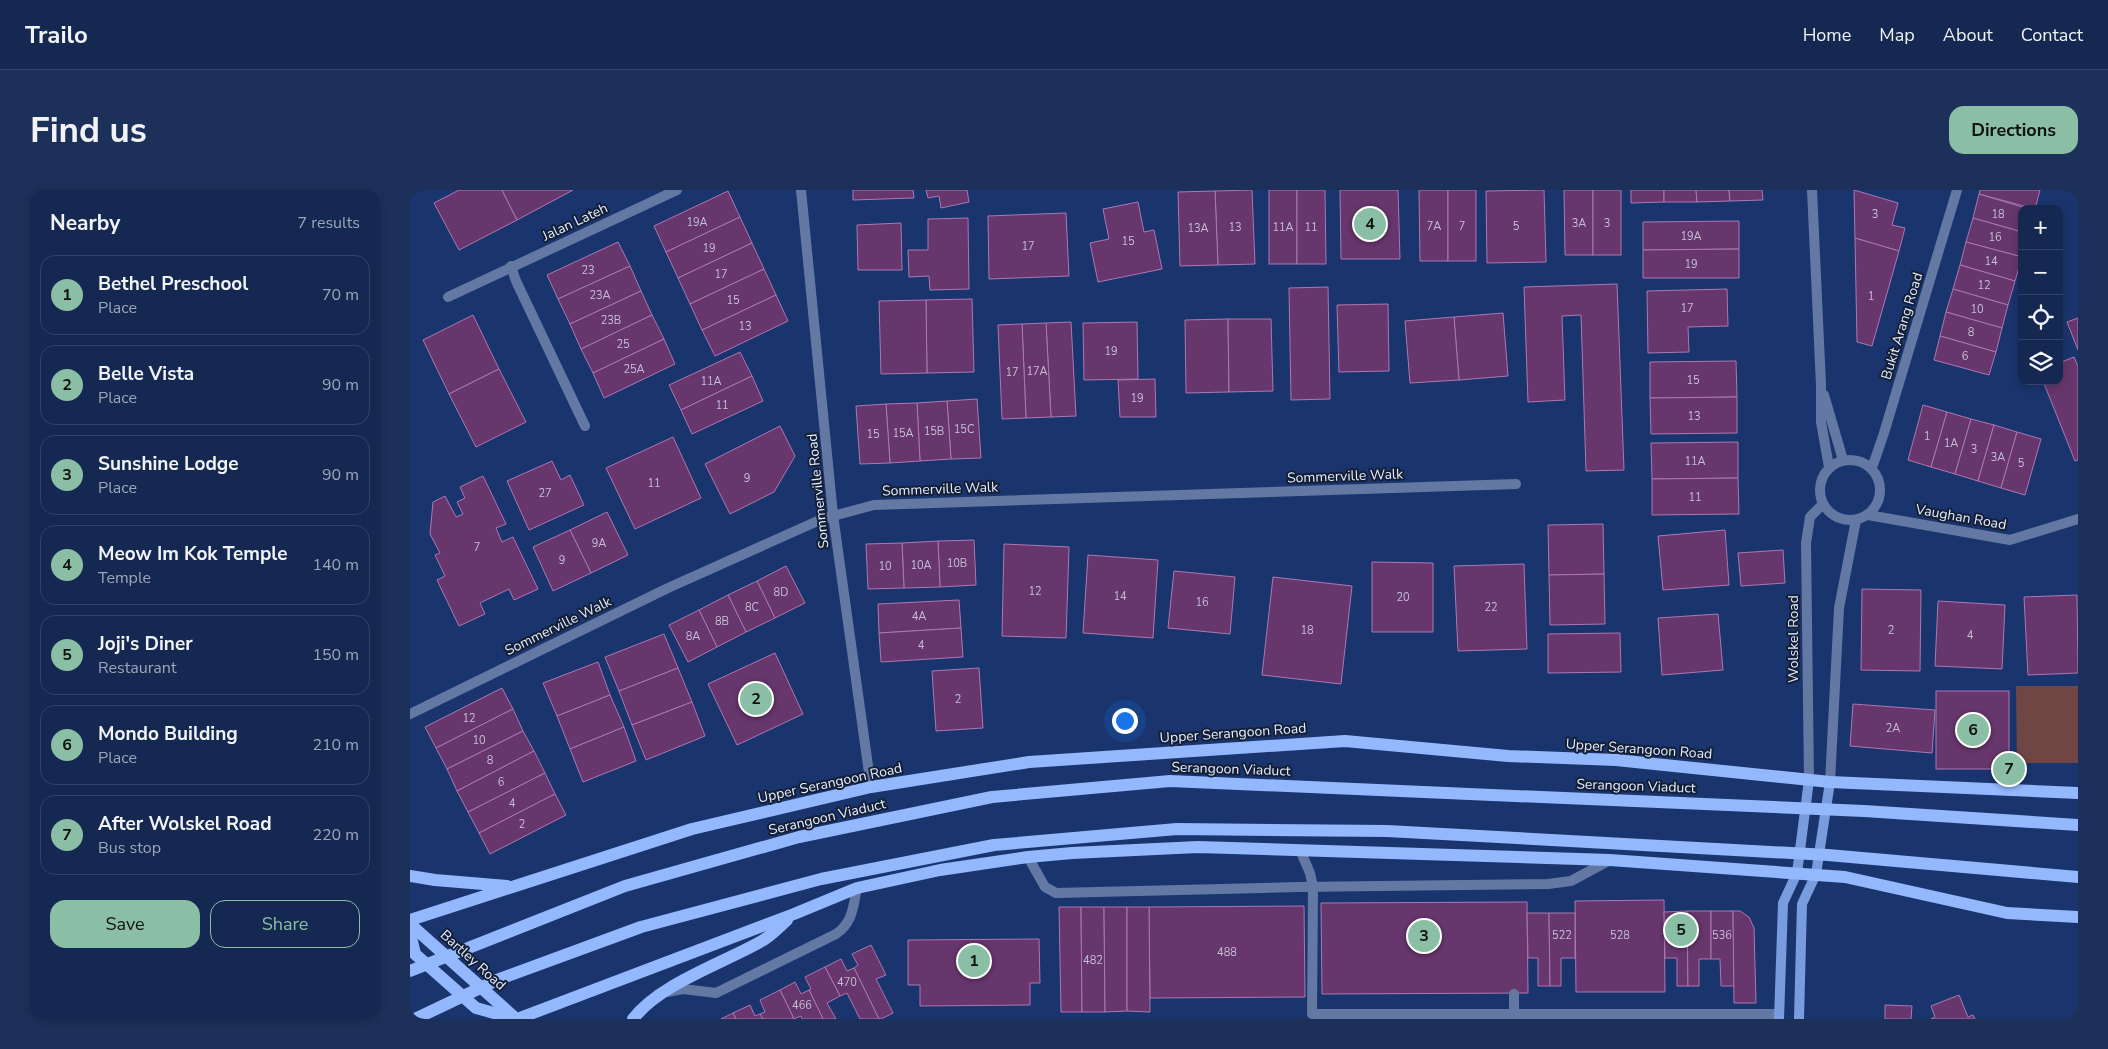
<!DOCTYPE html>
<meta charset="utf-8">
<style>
:root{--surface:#142852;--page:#1d3059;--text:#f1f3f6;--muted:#9da6b8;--line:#334469;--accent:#8abfa5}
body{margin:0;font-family:"Nunito Sans",sans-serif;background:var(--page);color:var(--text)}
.controls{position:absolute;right:15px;top:15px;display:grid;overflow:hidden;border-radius:10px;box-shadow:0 2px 8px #0003}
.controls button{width:45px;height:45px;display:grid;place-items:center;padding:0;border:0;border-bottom:1px solid var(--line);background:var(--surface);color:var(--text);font:25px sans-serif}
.you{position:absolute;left:714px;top:530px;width:18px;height:18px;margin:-12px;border:4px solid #fff;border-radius:50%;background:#1a73e8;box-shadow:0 0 0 8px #1a73e833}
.badge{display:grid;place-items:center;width:32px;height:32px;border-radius:50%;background:var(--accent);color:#111;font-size:16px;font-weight:700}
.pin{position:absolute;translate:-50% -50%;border:2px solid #fff;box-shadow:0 1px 5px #0006}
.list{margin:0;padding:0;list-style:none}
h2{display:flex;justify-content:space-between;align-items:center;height:65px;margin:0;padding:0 20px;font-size:21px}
h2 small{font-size:16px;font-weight:400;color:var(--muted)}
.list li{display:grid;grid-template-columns:32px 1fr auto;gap:15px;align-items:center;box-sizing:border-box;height:80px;margin:0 10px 10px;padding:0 10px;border:1px solid var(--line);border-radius:15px}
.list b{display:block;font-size:19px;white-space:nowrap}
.list p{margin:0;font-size:16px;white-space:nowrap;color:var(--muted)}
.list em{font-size:16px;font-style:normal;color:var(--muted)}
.actions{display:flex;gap:10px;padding:15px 20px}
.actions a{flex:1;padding:11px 0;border:1px solid var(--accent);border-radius:15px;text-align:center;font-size:18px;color:var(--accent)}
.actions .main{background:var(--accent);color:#111}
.icon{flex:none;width:28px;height:28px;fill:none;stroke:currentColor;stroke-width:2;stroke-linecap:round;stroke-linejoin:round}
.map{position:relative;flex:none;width:1668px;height:829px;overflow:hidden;border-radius:15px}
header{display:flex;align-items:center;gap:30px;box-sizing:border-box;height:70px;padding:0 25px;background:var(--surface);border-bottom:1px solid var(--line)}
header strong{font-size:24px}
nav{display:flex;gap:28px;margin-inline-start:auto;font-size:18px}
.intro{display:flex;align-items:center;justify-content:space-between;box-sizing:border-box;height:120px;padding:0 30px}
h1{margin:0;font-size:35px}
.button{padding:12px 22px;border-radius:15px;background:var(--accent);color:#111;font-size:18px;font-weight:700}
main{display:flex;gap:30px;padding:0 30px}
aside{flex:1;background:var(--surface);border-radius:15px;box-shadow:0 2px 8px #0003}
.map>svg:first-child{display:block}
.green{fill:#704644}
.building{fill:#66366c;stroke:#ac78b3}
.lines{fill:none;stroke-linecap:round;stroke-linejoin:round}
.service{stroke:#6379a3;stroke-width:10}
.minor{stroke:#6379a3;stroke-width:10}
.secondary{stroke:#799cdf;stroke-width:10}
.primary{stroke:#94b8fd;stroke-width:12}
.primary-bridge{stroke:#94b8fd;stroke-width:12}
.labels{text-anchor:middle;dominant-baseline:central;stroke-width:4;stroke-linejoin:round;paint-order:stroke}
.number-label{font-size:11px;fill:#c5bfd7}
.street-label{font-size:14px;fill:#e5edfb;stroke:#131f38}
</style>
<header>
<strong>Trailo</strong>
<nav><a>Home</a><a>Map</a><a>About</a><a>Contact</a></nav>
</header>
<div class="intro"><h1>Find us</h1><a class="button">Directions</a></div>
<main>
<aside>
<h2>Nearby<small>7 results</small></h2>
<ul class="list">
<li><span class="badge">1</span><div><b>Bethel Preschool</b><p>Place</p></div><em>70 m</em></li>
<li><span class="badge">2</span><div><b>Belle Vista</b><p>Place</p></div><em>90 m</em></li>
<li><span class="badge">3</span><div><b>Sunshine Lodge</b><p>Place</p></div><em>90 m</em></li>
<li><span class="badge">4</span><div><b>Meow Im Kok Temple</b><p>Temple</p></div><em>140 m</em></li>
<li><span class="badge">5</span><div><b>Joji's Diner</b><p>Restaurant</p></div><em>150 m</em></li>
<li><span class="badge">6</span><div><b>Mondo Building</b><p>Place</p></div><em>210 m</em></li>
<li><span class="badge">7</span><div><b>After Wolskel Road</b><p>Bus stop</p></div><em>220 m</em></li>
</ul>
<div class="actions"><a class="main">Save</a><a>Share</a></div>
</aside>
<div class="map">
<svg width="1668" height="829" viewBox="0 0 1668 829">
<rect width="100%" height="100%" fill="#1a356d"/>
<path class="green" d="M1606,496H1668V573H1607Z"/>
<g class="building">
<path d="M49,0H92L107,30L49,60L24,13Z"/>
<path d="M92,0H163L107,30Z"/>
<path d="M443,0H503L504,8L443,10Z"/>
<path d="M516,0H557L559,12L531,18L529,6L518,8Z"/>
<path d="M842,0L845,74L808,75L805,1Z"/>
<rect x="859" y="0" width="28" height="74"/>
<path d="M887,0H915L916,74H887Z"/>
<path d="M930,0H988L990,69H931Z"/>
<path d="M1009,0H1038V71H1010Z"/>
<rect x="1038" y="0" width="28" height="71"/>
<path d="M1134,0L1136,72L1077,73L1076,1Z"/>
<path d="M1154,0H1183V65H1155Z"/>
<rect x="1183" y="0" width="28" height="65"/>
<path d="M1221,0H1254V12L1221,13Z"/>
<path d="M1254,0H1286L1287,12H1254Z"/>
<path d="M1286,0H1319L1320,11L1287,12Z"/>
<path d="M1319,0H1352L1353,10L1320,11Z"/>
<path d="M1444,0L1488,13L1482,35L1495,38L1489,61L1445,48Z"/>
<path d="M1570,0H1630L1625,19L1569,4Z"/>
<path d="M318,1L330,27L256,62L244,36Z"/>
<path d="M805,1L808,75L770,76L768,2Z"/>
<path d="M1569,4L1619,19H1612V42L1563,28Z"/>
<path d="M728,12L734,42L744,40L752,79L688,92L680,53L699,49L693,19Z"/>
<path d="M656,23L659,86L579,89L578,26Z"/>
<path d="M330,27L342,53L268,88L256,62Z"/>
<path d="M558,28L559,99L520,100L519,86L499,87L498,60H518V29Z"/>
<path d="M1563,28L1612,42V67L1556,52Z"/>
<path d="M1329,31V59L1233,60V32Z"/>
<path d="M491,33L492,80H448L447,35Z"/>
<path d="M1445,48L1489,61L1462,156L1447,152Z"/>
<path d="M208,52L220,76L148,109L137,85Z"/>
<path d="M1556,52L1612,67L1605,91L1550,75Z"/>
<path d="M342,53L354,79L280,114L268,88Z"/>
<path d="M1329,59V88H1233V60Z"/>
<path d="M1550,75L1605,91L1598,115L1543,99Z"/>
<path d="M220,76L231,101L160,134L148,109Z"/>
<path d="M354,79L366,105L292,140L280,114Z"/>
<path d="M1207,94L1214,280L1176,281L1171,125L1152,126L1155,210L1118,212L1114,97Z"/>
<path d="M918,97L920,209L881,210L879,98Z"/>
<path d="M1317,99L1318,136L1278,137L1279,162L1238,163L1237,101Z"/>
<path d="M1543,99L1598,115L1592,138L1536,122Z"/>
<path d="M231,101L242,125L171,159L160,134Z"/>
<path d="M366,105L378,131L305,166L292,140Z"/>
<path d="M562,109L564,182L517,183L516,110Z"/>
<path d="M516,110L517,183L471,184L469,111Z"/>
<path d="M978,114L979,181L929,182L927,115Z"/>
<path d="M1536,122L1592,138L1586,162L1530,146Z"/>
<path d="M1093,123L1098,186L1049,190L1044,127Z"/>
<path d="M63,125L89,179L39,204L13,150Z"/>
<path d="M242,125L254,149L183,183L171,159Z"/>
<path d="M1044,127L1049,190L1000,193L995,131Z"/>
<path d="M1668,128V160L1657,132Z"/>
<path d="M818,129L819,202L776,203L775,130Z"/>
<path d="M818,129H861L863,201L819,202Z"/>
<path d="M661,132L666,226L641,227L636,133Z"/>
<path d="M727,132L728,189L674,190L673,133Z"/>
<path d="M636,133L641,227L616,228L612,134Z"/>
<path d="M612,134L616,228L592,229L588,135Z"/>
<path d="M1530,146L1586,162L1579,185L1524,170Z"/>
<path d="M254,149L265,174L194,208L183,183Z"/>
<path d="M330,162L342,186L271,220L259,195Z"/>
<path d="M1664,167L1668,176V270L1665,271L1633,191H1649V173Z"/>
<path d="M1326,171L1327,207L1240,208V172Z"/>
<path d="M89,179L116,232L66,257L39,204Z"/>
<path d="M342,186L353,211L282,244L271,220Z"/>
<path d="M745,189L746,227H710L708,190Z"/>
<path d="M1327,207V243L1241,244L1240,208Z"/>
<path d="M567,209L571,268L541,269L537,211Z"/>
<path d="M537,211L541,269L510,271L507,213Z"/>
<path d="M507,213L510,271L480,273L476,214Z"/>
<path d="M476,214L480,273L450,274L446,216Z"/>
<path d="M1513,215L1537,222L1521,277L1498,270Z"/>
<path d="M1537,222L1561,229L1545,284L1521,277Z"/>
<path d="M1561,229L1584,235L1568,291L1545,284Z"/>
<path d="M1584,235L1607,242L1591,298L1568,291Z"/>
<path d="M370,236L385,266L364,302L320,324L295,274Z"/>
<path d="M1607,242L1631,249L1615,305L1591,298Z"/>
<path d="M263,247L291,308L225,339L196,278Z"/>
<path d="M1328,252V288L1242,289L1241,253Z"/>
<path d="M142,271L151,290L160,285L174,315L119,340L97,291Z"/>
<path d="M73,286L96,334L86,338L92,352L103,347L128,399L104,410L99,399L70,413L75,424L49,436L27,390L35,386L25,365L30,363L20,344L23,312L35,306L46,327L53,324L47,312L55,308L50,297Z"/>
<path d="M1328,288L1329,324L1242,325V289Z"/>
<path d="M197,322L218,365L181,383L160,340Z"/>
<path d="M1193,334L1194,384L1139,385L1138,335Z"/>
<path d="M160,340L181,383L143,401L123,357Z"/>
<path d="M1315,340L1319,395L1253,400L1248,346Z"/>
<path d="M564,350L566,395L530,397L528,351Z"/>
<path d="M528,351L530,397L494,398L492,353Z"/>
<path d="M492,353L494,398L458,399L456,354Z"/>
<path d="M594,354L659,357L656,448L592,446Z"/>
<path d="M1373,360L1375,393L1331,396L1328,363Z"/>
<path d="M678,365L748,370L743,448L673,443Z"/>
<path d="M962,372L1023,373V442H962Z"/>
<path d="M1114,374L1117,459L1048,461L1044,376Z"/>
<path d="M376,376L395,413L365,428L347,391Z"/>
<path d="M764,381L825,387L820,444L758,438Z"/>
<path d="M1194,384L1195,434L1140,435L1139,385Z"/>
<path d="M863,387L942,396L931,494L852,485Z"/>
<path d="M347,391L365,428L336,442L318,405Z"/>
<path d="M1452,399L1511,400L1510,481L1451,480Z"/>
<path d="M318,405L336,442L307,457L289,420Z"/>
<path d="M1667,405L1668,483L1618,485L1614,407Z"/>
<path d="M549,410L551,438L469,443L468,414Z"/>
<path d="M1528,411L1595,415L1592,479L1525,476Z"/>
<path d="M289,420L307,457L278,472L259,435Z"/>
<path d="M1308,424L1313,480L1252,485L1248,428Z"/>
<path d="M551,438L553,467L471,472L469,443Z"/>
<path d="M1210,443L1211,482L1138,483V444Z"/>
<path d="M254,444L268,478L209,501L195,467Z"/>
<path d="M365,463L393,524L327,555L298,494Z"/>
<path d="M188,472L200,505L147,526L133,493Z"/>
<path d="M268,478L282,512L222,535L209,501Z"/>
<path d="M569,478L573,538L526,541L522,481Z"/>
<path d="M92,498L103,519L26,558L15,537Z"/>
<rect x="1526" y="501" width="73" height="78"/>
<path d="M200,505L214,537L160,559L147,526Z"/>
<path d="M282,512L295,546L236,570L222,535Z"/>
<path d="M1443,514L1525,520L1522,563L1440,556Z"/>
<path d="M103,519L113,541L37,579L26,558Z"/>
<path d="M214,537L226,571L173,592L160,559Z"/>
<path d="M113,541L124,561L47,601L37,579Z"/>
<path d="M124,561L135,583L58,622L47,601Z"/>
<path d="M135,583L145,604L69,643L58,622Z"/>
<path d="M145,604L156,625L80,664L69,643Z"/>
<path d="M1254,710L1255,802H1166L1165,711Z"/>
<path d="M1117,712L1118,803L912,804L911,713Z"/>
<path d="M894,716L895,807L740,808L739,717Z"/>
<path d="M649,717H671L672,822H651Z"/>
<path d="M671,717H694L695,822H672Z"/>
<path d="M694,717H717V821L695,822Z"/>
<path d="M717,717H739L740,822L717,821Z"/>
<path d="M1277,721L1278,796H1267V768H1255L1254,722Z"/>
<path d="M1277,721H1301V769H1289V796H1278Z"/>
<path d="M1301,721H1323L1324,796H1311L1310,769H1301Z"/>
<path d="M1323,721H1330L1339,727L1344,738L1346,813H1324Z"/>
<path d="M1117,723H1139L1140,796H1128V768H1118Z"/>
<path d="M1139,723H1165V768H1151V796H1140Z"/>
<path d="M629,749L630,793H620V815L510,816V795H498V750Z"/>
<path d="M461,755L476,785L466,789L483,823L471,829H469L444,778L448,775L442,764Z"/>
<path d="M431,769L437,781L444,778L469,829H450L437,803L430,806L415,777Z"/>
<path d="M415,777L430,806L417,813L426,829H413L399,800L401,799L395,787Z"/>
<path d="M385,792L391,804L399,800L413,829H392L391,826L384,829L370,800Z"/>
<path d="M370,800L384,829H353L350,824L355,822L350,810Z"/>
<path d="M1549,805L1558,827L1563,825L1565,829H1521L1525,827L1521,816Z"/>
<path d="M340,815L345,826L350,824L353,829H326L323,823Z"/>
<path d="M1475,815L1502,816L1501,829H1475Z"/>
<path d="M323,823L326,829H311Z"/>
</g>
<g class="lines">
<g class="service">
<path d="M890,660L900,683L903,697L902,824H1369"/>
<path d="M618,667L635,697L646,703L888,697L1138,694L1161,691L1200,670"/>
<path d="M257,802L273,799L306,803L426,744C443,732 443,717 447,698"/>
<path d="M1104,804V825"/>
</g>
<g class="minor">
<path d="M391,0L423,325L461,597"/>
<path d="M1402,0L1411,195V232L1419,277"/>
<path d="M101,76L106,91L175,236"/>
<path d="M38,107L267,0"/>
<path d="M1414,205L1433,270"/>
<circle cx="1440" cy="300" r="30"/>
<path d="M1462,278L1474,243L1547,0"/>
<path d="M1458,325L1600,350L1668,329"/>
<path d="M0,524L258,398L412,329L464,315L1106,294"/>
<path d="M1399,590L1396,353L1400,327L1413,314"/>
<path d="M1420,592L1429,418L1446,330"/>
</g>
<g class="secondary">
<path d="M1369,829L1373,713L1387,683L1399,590"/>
<path d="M1389,829L1392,714L1406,684L1420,592"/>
</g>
<g class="primary">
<path d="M0,686L25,690L97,696"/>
<path d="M0,730L282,639L461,597L619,572L935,551L1098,566L1206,570L1420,592L1668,603"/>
<path d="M0,734L104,827"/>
<path d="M0,743L5,764L66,818L106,829"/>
<path d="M107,829L384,724L447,698L530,680L618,667L662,663L788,657L1200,670L1435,687L1597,723L1668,727"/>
<path d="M223,829C250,794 311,774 350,752C360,747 368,738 377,730"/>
</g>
<g class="primary-bridge">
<path d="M0,781L215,696L389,647L582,607L760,591L1454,621L1668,635"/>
<path d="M5,829L87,790L231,737L411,689L584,655L767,639L977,641L1418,665L1668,687"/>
</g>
</g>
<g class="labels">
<g class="number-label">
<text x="1465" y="24">3</text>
<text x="1588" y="24">18</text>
<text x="287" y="32">19A</text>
<text x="1169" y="33">3A</text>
<text x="1197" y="33">3</text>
<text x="1024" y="36">7A</text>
<text x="1052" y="36">7</text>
<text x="1106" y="36">5</text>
<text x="825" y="37">13</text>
<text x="873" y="37">11A</text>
<text x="901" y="37">11</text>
<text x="788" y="38">13A</text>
<text x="1281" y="46">19A</text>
<text x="1585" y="47">16</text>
<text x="718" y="51">15</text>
<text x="618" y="56">17</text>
<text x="299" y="58">19</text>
<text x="1581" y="71">14</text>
<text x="1281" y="74">19</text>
<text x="178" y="80">23</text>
<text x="311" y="84">17</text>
<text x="1574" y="95">12</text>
<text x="190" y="105">23A</text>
<text x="1461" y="106">1</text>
<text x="323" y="110">15</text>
<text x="1277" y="118">17</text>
<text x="1567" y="119">10</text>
<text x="201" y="130">23B</text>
<text x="335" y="136">13</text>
<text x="1561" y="142">8</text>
<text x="213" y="154">25</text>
<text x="701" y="161">19</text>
<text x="1555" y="166">6</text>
<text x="224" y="179">25A</text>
<text x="627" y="181">17A</text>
<text x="602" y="182">17</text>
<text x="1283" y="190">15</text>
<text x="301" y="191">11A</text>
<text x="727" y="208">19</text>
<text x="312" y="215">11</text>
<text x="1284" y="226">13</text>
<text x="554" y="239">15C</text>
<text x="524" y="241">15B</text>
<text x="493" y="243">15A</text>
<text x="463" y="244">15</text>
<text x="1517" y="246">1</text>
<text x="1541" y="253">1A</text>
<text x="1564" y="259">3</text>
<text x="1588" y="267">3A</text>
<text x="1285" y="271">11A</text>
<text x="1611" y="273">5</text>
<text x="337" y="288">9</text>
<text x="244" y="293">11</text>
<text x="135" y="303">27</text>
<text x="1285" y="307">11</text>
<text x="189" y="353">9A</text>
<text x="67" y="357">7</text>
<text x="152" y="370">9</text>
<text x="547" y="373">10B</text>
<text x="511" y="375">10A</text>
<text x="475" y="376">10</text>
<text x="625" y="401">12</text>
<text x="371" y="402">8D</text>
<text x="710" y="406">14</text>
<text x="993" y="407">20</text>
<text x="792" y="412">16</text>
<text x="342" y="417">8C</text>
<text x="1081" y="417">22</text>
<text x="509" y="426">4A</text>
<text x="312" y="431">8B</text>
<text x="897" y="440">18</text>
<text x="1481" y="440">2</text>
<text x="1560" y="445">4</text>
<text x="283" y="446">8A</text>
<text x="511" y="455">4</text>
<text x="548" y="509">2</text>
<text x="59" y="528">12</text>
<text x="1483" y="538">2A</text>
<text x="69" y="550">10</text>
<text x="80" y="570">8</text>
<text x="91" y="592">6</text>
<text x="102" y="613">4</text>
<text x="112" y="634">2</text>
<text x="1152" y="745">522</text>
<text x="1210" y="745">528</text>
<text x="1312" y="745">536</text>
<text x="817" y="762">488</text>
<text x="683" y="770">482</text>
<text x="437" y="792">470</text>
<text x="392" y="815">466</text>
</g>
<g class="street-label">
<text transform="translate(165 32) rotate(-25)">Jalan Lateh</text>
<text transform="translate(1492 136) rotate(-73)">Bukit Arang Road</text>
<text transform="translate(935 286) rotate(-2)">Sommerville Walk</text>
<text transform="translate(530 299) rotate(-2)">Sommerville Walk</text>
<text transform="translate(408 301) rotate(-96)">Sommerville Road</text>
<text transform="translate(1551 327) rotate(10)">Vaughan Road</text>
<text transform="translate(148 436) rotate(-26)">Sommerville Walk</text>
<text transform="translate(1383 449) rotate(-90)">Wolskel Road</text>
<text transform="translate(823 543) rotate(-4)">Upper Serangoon Road</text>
<text transform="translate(1229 559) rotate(4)">Upper Serangoon Road</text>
<text transform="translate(821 579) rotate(2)">Serangoon Viaduct</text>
<text transform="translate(420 593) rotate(-12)">Upper Serangoon Road</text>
<text transform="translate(1226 596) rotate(2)">Serangoon Viaduct</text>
<text transform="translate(417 627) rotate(-13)">Serangoon Viaduct</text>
<text transform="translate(63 770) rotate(42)">Bartley Road</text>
</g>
</g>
</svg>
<div class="controls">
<button>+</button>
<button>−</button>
<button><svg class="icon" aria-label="locate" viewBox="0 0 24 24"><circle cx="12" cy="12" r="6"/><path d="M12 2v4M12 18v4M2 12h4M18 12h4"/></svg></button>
<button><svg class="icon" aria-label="layers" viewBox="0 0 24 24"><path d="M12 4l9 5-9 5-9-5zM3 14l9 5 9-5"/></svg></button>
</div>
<div class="you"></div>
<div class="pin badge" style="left:564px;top:771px">1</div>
<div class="pin badge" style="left:346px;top:509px">2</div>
<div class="pin badge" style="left:1014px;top:746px">3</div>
<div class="pin badge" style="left:960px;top:34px">4</div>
<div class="pin badge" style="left:1271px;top:740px">5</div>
<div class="pin badge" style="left:1563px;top:540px">6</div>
<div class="pin badge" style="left:1599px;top:579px">7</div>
</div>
</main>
